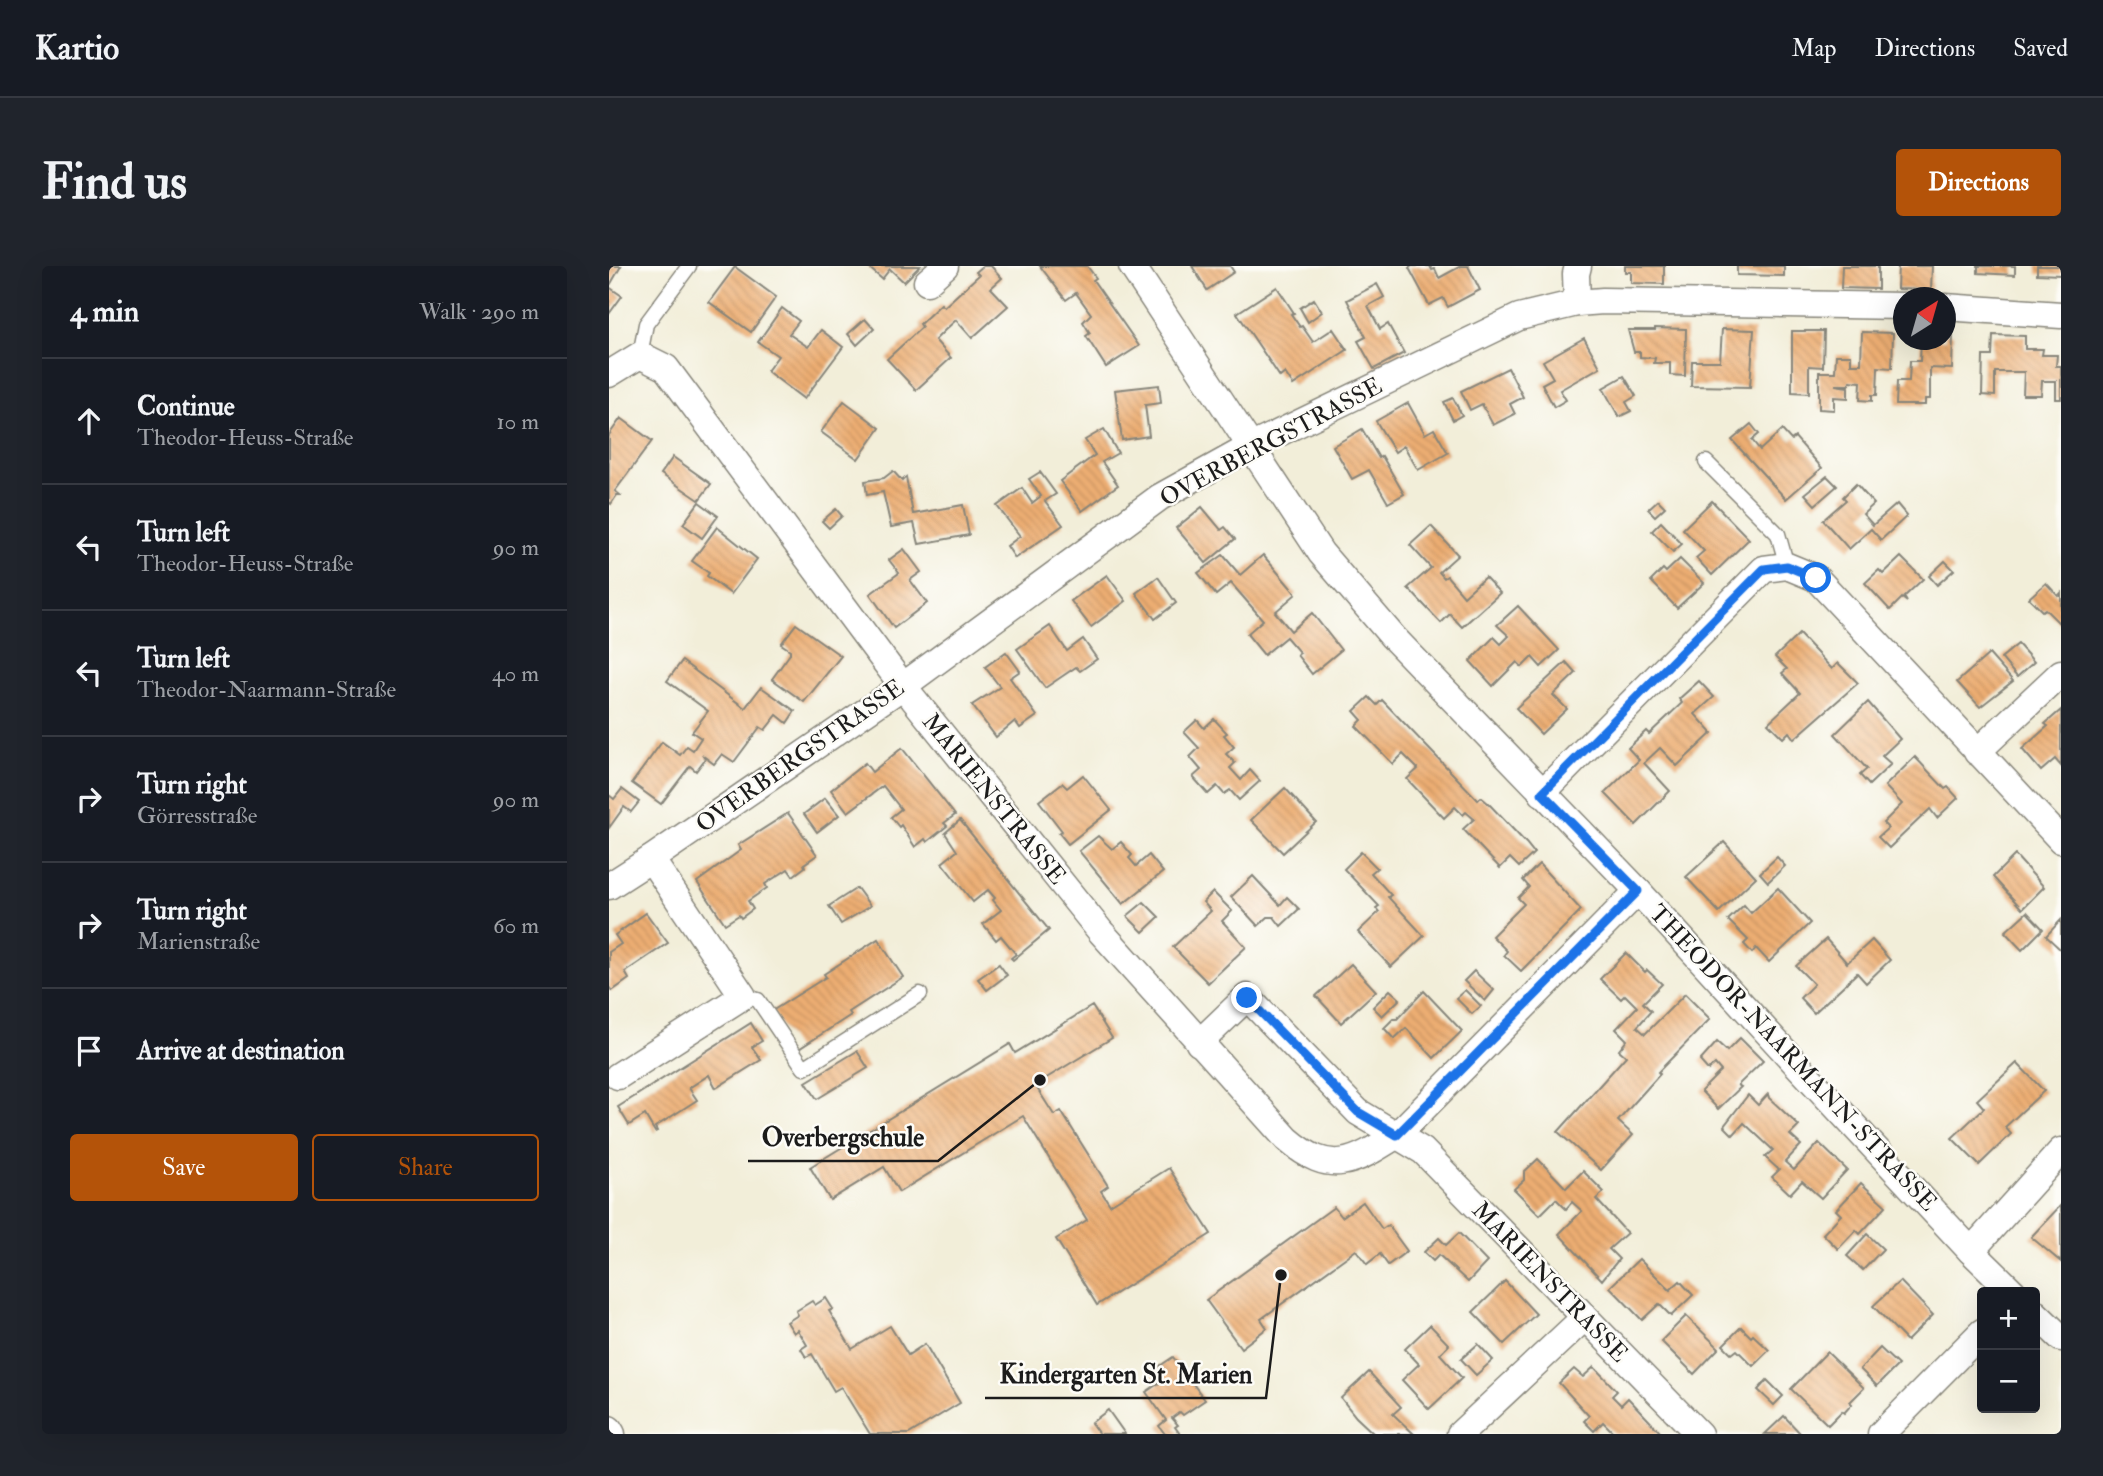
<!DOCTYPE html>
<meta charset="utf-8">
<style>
:root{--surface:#171b24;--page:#20242c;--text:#f1f3f6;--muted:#9ea1a6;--line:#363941;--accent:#b45309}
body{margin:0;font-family:"IM FELL Double Pica",serif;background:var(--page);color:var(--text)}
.controls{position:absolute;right:21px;bottom:21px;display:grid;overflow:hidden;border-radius:7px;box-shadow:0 7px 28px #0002}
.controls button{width:63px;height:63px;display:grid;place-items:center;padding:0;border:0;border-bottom:2px solid var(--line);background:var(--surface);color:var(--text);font:35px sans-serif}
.compass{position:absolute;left:1284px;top:21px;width:63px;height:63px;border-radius:50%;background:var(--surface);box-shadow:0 7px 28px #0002;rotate:37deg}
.stop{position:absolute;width:21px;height:21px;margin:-16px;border:5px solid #1a73e8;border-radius:50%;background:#fff}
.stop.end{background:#1a73e8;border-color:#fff;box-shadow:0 2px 7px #0008}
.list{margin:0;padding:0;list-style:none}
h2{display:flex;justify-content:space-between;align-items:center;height:91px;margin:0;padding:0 28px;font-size:30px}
h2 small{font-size:23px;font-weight:400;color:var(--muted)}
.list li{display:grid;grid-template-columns:46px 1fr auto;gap:21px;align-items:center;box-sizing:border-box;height:126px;padding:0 28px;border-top:2px solid var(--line)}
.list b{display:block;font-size:26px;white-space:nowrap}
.list p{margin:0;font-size:23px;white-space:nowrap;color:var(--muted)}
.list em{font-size:23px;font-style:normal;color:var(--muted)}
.actions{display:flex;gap:14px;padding:21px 28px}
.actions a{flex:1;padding:16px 0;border:2px solid var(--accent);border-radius:7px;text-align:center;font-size:24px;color:var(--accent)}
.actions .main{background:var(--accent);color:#fff}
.icon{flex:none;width:38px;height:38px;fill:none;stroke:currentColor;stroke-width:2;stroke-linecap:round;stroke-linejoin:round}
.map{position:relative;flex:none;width:1452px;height:1168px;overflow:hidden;border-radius:7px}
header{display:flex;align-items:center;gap:42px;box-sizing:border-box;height:98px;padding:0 35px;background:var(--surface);border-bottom:2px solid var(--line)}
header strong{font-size:33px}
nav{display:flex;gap:38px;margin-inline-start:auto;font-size:24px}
.intro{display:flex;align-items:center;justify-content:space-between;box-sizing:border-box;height:168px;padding:0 42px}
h1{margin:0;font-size:49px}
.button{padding:18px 32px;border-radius:7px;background:var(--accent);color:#fff;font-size:24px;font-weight:700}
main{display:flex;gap:42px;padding:0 42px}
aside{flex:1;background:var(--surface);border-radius:7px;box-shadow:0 7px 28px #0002}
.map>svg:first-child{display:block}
.building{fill:url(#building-back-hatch)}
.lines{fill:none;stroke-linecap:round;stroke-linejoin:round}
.lane-casing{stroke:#87857a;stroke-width:17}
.street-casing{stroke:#87857a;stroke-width:29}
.lane{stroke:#fff;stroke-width:14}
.street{stroke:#fff;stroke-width:26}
.route{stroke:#1a73e8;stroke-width:9}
.labels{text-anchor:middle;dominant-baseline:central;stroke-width:5;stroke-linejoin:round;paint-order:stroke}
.street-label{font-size:24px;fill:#1c1c1c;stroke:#fdfcf7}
.leader{fill:none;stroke:#1c1c1c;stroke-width:2.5}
.callout-dot{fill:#1c1c1c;stroke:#fdfcf7;stroke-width:2.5}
.callout-label{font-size:26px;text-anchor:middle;font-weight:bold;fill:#1c1c1c;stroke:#fdfcf7;stroke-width:5;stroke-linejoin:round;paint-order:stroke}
</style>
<header>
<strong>Kartio</strong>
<nav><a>Map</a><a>Directions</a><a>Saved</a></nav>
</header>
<div class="intro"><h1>Find us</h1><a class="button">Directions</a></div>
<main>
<aside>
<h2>4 min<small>Walk · 290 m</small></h2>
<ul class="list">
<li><svg class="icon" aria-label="ahead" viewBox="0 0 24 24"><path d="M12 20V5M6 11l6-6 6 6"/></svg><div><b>Continue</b><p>Theodor-Heuss-Straße</p></div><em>10 m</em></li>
<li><svg class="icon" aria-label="left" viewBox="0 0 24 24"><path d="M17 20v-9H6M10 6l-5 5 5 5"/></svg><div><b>Turn left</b><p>Theodor-Heuss-Straße</p></div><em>90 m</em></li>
<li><svg class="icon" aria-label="left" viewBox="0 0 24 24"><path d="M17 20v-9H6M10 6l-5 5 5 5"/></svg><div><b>Turn left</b><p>Theodor-Naarmann-Straße</p></div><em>40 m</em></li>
<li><svg class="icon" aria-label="right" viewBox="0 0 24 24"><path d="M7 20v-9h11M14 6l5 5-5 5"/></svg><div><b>Turn right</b><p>Görresstraße</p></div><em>90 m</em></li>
<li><svg class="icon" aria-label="right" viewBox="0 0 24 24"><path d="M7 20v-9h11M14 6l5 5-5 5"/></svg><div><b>Turn right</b><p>Marienstraße</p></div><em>60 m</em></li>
<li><svg class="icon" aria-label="arrive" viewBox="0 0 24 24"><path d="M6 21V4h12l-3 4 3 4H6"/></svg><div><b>Arrive at destination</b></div></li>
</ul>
<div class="actions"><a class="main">Save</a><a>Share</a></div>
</aside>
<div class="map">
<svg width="1452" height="1168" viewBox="0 0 1452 1168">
<defs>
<pattern id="building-back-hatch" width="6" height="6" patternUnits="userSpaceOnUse" patternTransform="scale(1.75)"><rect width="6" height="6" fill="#ecad72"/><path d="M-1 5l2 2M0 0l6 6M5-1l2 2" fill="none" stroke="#ca9462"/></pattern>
</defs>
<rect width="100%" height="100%" fill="#fdfcf7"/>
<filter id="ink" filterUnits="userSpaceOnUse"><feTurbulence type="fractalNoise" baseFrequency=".0143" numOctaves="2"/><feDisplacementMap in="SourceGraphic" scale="14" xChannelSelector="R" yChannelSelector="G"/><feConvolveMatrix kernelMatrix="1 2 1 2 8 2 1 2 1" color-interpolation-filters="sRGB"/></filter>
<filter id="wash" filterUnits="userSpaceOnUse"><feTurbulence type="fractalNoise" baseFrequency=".00686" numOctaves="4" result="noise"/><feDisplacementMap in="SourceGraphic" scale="28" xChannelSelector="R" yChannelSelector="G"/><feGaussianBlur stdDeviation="1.57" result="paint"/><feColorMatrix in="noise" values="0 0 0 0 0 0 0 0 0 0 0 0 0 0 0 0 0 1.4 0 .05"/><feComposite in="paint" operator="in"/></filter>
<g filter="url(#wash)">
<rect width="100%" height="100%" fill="#f2eed9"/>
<g id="blocks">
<g class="building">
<path d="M0,0H12L0,21L13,30L0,48Z"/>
<path d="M258,0H311L295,16L281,3L273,13Z"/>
<path d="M374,0H382L393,12L382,22L399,40L363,72L347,54L336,64L326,74L342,92L307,124L278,93L313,61L311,58L332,38L335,41L370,9L367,6Z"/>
<path d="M431,0H478L487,12L484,14L530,80L497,101L477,70L481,67L474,56L482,48L467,27L457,34Z"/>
<path d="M583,0H621L625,6L598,24Z"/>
<path d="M803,0H821L823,4L826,3L830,12L852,0H859L871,24L839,41L834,32L820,39L800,2Z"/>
<path d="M1016,0H1055V18L1022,17V6H1016Z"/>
<path d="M1128,0H1175V10L1128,9Z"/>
<path d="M1233,0H1269V23L1232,22Z"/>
<path d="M1289,0H1323L1322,24L1288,23Z"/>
<path d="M1369,0H1406V9L1369,7Z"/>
<path d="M1428,0H1452V9L1428,8Z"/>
<path d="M126,1L167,31L142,66L100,36Z"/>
<path d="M768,18L775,31L759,40L771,63L779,58L795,87L765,103L749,75L757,71L738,34Z"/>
<path d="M668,21L685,47L682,48L691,61L693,60L704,76L724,63L738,84L684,119L676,107L671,111L628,47Z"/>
<path d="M705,33L713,46L699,56L691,42Z"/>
<path d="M173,42L190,55L180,68L199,81L212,64L234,81L195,133L158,105L169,90L149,76Z"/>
<path d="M256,53L265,63L248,79L239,68Z"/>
<path d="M1046,62L1077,63L1076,110L1061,109V97H1045L1046,92L1031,91V86H1025L1019,64H1046Z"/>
<path d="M1113,63L1145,64L1141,121L1082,120L1083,95H1111Z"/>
<path d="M1183,65H1215L1214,101L1200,100V127L1183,126Z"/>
<path d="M1253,66L1284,67L1283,102L1269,101L1268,129H1263V135L1251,134L1252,116L1241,115L1240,119H1226L1239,121V132L1225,131V144L1210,143V106H1226L1227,89H1242V98H1252Z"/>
<path d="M1336,68H1344L1343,103L1321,102V133H1316V139H1287L1288,115H1300L1301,95H1311L1312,74H1336Z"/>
<path d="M1384,69L1416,70V83H1434L1433,89H1448L1447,100H1452V133H1447V115H1433L1432,129H1414L1415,106H1386V130L1373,129L1374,90H1383Z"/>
<path d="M975,72L991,101L951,124L957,134L945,141L933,118L944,112L934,95Z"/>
<path d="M899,102L914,131L901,138L906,148L884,159L873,138L861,144L852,125Z"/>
<path d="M1015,110L1027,130L1017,136L1022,145L1010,151L994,122Z"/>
<path d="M550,119L552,137L536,139L540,170L513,174L506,124Z"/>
<path d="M844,132L853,149L844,154L835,136Z"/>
<path d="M235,135L271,162L249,193L212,166Z"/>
<path d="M799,137L816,168L825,163L839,187L809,204L795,180L786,186L767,155Z"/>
<path d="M12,152L43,175L6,225L11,229H8L2,238L0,236V169Z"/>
<path d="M1142,158L1150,168L1143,174L1151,184L1173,164L1182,174L1186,171L1213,202L1177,233L1123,174Z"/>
<path d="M495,163L509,187L493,196L509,219L473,245L451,215L486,189L476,174Z"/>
<path d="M753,163L770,192L773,190L795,228L779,237L760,204L743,213L724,180Z"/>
<path d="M64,191L102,218L90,234L52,208Z"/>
<path d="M284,205L293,215L297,211L304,248L354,239L360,269L310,278L305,257L282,261L274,226L258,229L256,215L275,212Z"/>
<path d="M431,206L447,228L436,235L454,259L406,292L398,280L411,270L388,240L413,222L423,237L432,230L420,213Z"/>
<path d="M1218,210L1228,220L1206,239L1196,228Z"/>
<path d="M1247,218L1265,238L1254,248L1264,259L1288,238L1298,250L1272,274L1262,263L1240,283L1214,254L1237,234L1234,231Z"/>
<path d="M1049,234L1056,241L1046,250L1039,243Z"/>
<path d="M1103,235L1140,273L1103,309L1087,292L1095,285L1074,263Z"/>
<path d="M90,236L109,250L93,272L74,258Z"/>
<path d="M593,241L612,264L616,261L626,273L597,297L567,262Z"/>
<path d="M227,243L233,250L220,262L213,255Z"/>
<path d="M1052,256L1073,278L1064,286L1043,265Z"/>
<path d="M822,260L849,289L830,306L835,312L838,310L855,330L876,311L891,327L853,361L841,348L832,357L799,322L822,302L801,279Z"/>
<path d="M108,261L148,293L122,328L98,310L100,307L83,295Z"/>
<path d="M295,283L312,306L301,314L318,337L285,362L261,328L290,307L280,294Z"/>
<path d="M614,289L631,309L654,289L687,328L666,346L682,365L703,347L732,384L703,408L688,389L691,387L677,371L655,389L638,368L654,354L622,317L607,329L589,307Z"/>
<path d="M1292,291L1314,313L1295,331L1298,336L1293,332L1281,344L1256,317L1270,304L1274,308Z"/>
<path d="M1071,293L1095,317L1068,342L1042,315L1054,303L1057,306Z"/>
<path d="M1336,295L1345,304L1328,319L1320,310Z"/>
<path d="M498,309L517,335L482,361L462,335Z"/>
<path d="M549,311L567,337L546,353L527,327Z"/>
<path d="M1437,317L1449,330L1452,327V359L1436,343L1433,345L1420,332Z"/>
<path d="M909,340L950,384L932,401L923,391L913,401L908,396L884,420L861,395L885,371L892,378L900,370L888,359Z"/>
<path d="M187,358L232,390L195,436L163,413L181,388V384L172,378Z"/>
<path d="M441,360L458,385L474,373L488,393L471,405L467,401L436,422L408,383Z"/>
<path d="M1190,368L1223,403L1229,397L1249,417L1185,473L1180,466L1174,472L1159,457L1191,427L1173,407L1178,403L1166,391Z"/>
<path d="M1409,378L1425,396L1408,411L1392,392Z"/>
<path d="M397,386L411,405L401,412L428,450L411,462L406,455L387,471L363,439L391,421L376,401Z"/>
<path d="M1380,388L1404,415L1371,441L1348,416Z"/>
<path d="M73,395L136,442L152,421L186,445L178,457L168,449L156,464L151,461L125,496L113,488L105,498L93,489L96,493L87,505L81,500L52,538L23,517L53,476L71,489L78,480L84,484L92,472L83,466L99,445L58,415Z"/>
<path d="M957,396L967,407L944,429L958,443L932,468L907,442Z"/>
<path d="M1090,415L1105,431L1086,448L1103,467L1068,500L1051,482L1035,497L1061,525L1027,559L996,527L1030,494L1019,482L1037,465L1040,468L1056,453L1073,437L1070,433Z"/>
<path d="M760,431L768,439L773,434L869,534L872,531L880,538L917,577L925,587L910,601L901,592L891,602L854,563L865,553L857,546L854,549L846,541L835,552L798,513L809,503L794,488L784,498L747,460L753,454L745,445Z"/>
<path d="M1259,436L1291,473L1273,490L1282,498L1260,519L1251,509L1258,503L1226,468Z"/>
<path d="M1452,444V500L1446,493L1432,505L1413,483L1439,460L1436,458Z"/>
<path d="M605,453L618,467L615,469L625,481L617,488L626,497L621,502L632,514L641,504L651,515L630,534L621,524L615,528L608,520L599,528L584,511L592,504L581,491L590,482L575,466L588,454L595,462Z"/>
<path d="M293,482L346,549L335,557L338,560L318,576L316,573L306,581L292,559L290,561L282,551L292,543L274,520L239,546L222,524L256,497L263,506Z"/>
<path d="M1306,491L1336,523L1339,521L1349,532L1328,552L1321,543L1280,582L1269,571L1279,562L1274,557L1293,538L1276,520Z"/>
<path d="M474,509L502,544L459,578L450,567L453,565L430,535L453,517L458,522Z"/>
<path d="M676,522L707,556L674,587L642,554Z"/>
<path d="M13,523L30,536L22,546L15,541L0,562V529L5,533Z"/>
<path d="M216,532L230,549L208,566L195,548Z"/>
<path d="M179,547L208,589L195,598L196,601L184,610L179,603L156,618L158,622L139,635L144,643L132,652L130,649L116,658L88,616L132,584L129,579Z"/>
<path d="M351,554L440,664L404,694L402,692L407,688L392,670L387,674L374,658L392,644L384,634L386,632L379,624L364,636L333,597L348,585L336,567Z"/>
<path d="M489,570L503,583L512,576L523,589L520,592L527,600L540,589L554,606L514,638L470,585Z"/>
<path d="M1115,576L1147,611L1110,646L1077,611Z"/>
<path d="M752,586L768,602L762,607L782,629L779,631L815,670L782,701L749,666L770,646L767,642L770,640L735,603Z"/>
<path d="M1406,589L1435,621L1413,643L1384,611Z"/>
<path d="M1168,591L1176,600L1159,616L1151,607Z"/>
<path d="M930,598L972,644L912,705L895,689L898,685L883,670L915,638L909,632L920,621L914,614Z"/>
<path d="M644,610L671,639L678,631L690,643L672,660L665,651H659L649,660L622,631Z"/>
<path d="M248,622L261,640L232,658L220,640Z"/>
<path d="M1169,622L1201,657L1160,696L1147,682L1143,687L1135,678L1139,674L1119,654L1135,639L1142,647Z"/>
<path d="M604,626L623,645L613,655L637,681L599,717L564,681L602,645L594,636Z"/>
<path d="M535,636L550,651L534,666L518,650Z"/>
<path d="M1418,646L1434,663L1413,684L1396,666Z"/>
<path d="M37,647L59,677L16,706L20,713L3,725L0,721V686L12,678L6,669Z"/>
<path d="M1452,654V684L1437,670Z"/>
<path d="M269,673L294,711L240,746L242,749L188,784L163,745L217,711L215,708Z"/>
<path d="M1217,673L1238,697L1263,674L1281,694L1257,717L1248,707L1205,747L1191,732L1205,718L1187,700Z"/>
<path d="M1017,687L1036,706L1038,704L1053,718L1034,737L1042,745L1028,761L1036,768L1076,728L1101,753L1049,806L1051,808L1009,855L1024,869L992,904L949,866L1017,790L1010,784L1018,774L1007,763L1028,741L1016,729L1012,733L991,713Z"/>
<path d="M390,698L398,709L378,724L369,713Z"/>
<path d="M742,698L767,725L732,757L707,730Z"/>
<path d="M865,705L885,724L876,735L855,715Z"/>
<path d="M781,724L791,733L773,750L764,741Z"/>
<path d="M856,724L872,740L863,748L847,732Z"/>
<path d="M815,725L853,765L825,792L797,762L785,773L775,762L784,753H788Z"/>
<path d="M483,740L503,772L426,819L445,849L452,845L499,920L492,925L501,939L560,902L602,968L488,1039L447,973L478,954L414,850L290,926L275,901L221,934L201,901L401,778L406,787Z"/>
<path d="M142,757L153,775L143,781L152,794L107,822L100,809L80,822L88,834L46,861L48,865L46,866L36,849L20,859L9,841Z"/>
<path d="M1131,772L1154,795L1129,819L1132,821L1109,843L1092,825L1112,805L1106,798L1099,804L1091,795L1108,776L1118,785Z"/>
<path d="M248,785L259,802L208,833L197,816Z"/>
<path d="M1408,797L1435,825L1396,861L1402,868L1370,899L1343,872L1375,842L1368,834Z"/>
<path d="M1159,828L1160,832L1190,860L1181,869L1192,879L1176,896L1185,904L1210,877L1238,904L1212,932L1193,915L1181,928L1163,911L1170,904L1156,891L1164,884L1135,857L1124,869L1115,860L1139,829L1149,839Z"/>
<path d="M929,893L957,922L974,905L995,926L987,933L1018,967L1000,983L1010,993L993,1014L950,968L973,945L963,936L957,943L947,933L931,949L905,923L915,914V906Z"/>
<path d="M1252,917L1277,940L1251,968L1247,964L1229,983L1214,968L1232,949L1227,944Z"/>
<path d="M754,936L773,963L779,959L798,985L779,999L771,988L758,998L747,984L652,1053L658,1062L632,1082L597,1034L725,941L733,951Z"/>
<path d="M1452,939V996L1422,971Z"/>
<path d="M850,967L878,996L859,1016L830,989L824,995L815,986L830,972L837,979Z"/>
<path d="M1258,968L1274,983L1254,1004L1238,990Z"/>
<path d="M1030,993L1061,1024L1071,1015L1084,1029L1062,1050L1050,1038L1033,1054L1001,1021Z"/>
<path d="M896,1015L927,1048L895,1078L864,1046Z"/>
<path d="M1291,1015L1324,1049L1298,1075L1264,1040Z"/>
<path d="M217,1032L224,1043L220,1045L243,1083L281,1060L299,1089L316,1078L351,1137L300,1168H261L232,1121L225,1125L203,1088L197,1091L192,1083L198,1079L189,1064L185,1067L178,1056L189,1049L187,1045L203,1035L206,1039Z"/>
<path d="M1077,1050L1110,1082L1085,1108L1052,1075Z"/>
<path d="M821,1059L840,1079L831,1088L853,1112L820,1143L793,1114L810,1098L796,1083Z"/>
<path d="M1132,1061L1142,1071L1144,1069L1160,1084L1144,1100L1128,1084L1123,1088L1114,1079Z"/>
<path d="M869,1078L884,1094L867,1109L852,1093Z"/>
<path d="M1271,1082L1289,1099L1268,1120L1251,1103Z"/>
<path d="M1218,1086L1255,1122L1241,1136L1243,1138L1235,1147L1233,1145L1219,1159L1182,1123Z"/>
<path d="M564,1091L596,1134L574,1149L571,1146L563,1152L569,1159L566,1161L571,1168H556L550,1160L557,1154L537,1126L550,1117L542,1106Z"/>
<path d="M985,1101L1008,1125L1003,1130L1012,1139L1019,1132L1051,1166L1049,1168H1006L994,1156L985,1165L975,1155L980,1150L950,1117L965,1103L974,1111Z"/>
<path d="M760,1106L792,1141L784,1148L805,1168H765L747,1151L732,1132Z"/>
<path d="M1158,1114L1174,1130L1165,1139L1149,1124Z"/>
<path d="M499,1144L516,1168H490L482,1157Z"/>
<path d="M1175,1150L1192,1168H1156Z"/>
</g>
</g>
</g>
<g filter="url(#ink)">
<use href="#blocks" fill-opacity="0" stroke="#87857a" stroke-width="2"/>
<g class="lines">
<g class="lane-casing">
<g id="lane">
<path d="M31,89L37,58L80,0"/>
<path d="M1097,196L1169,268L1178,300"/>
<path d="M134,730L149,734L195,802L311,728"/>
</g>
</g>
<g class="street-casing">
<g id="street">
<path d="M523,0L712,287L784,371L1029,625L1191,802L1362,985L1404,1026"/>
<path d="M318,16L336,0"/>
<path d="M968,37L967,8L969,0"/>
<path d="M1336,41L1452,49"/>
<path d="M0,108L31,89L57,102L294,420L492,666L678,873C722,911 744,897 788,869L1029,625"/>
<path d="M1368,486L1452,407"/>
<path d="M933,527L1155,303L1178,300L1207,312L1452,574"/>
<path d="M0,620L42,593L294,420L551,231L641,181L910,51L968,37L994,35L1294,40"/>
<path d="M590,777L638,731L749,846L814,885L1090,1168"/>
<path d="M9,810L134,730L42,593"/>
<path d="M1362,985L1452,885"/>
<path d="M1426,1047L1452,1072"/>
<path d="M0,1163L3,1168"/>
<path d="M851,1168L975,1052"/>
<path d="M1272,1168L1373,1066"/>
</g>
</g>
<use href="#lane" class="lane"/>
<use href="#street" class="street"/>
</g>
</g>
<g class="lines" filter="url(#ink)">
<path class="route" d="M638,732L749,846L788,869L1029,625L933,527L1155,303L1178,300L1207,312"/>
</g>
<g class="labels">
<g class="street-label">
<text transform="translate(662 176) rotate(-28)">OVERBERGSTRASSE</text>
<text transform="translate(191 490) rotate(-35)">OVERBERGSTRASSE</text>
<text transform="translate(385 533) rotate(51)">MARIENSTRASSE</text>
<text transform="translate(1184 792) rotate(47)">THEODOR-NAARMANN-STRASSE</text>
<text transform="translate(941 1016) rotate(46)">MARIENSTRASSE</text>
</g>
</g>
<path class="leader" d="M431 814L329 895H139M672 1009L657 1132H376"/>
<g class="callout-dot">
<circle cx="431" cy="814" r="7"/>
<circle cx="672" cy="1009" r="7"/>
</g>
<g class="callout-label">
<text x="234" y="880">Overbergschule</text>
<text x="517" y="1117">Kindergarten St. Marien</text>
</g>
</svg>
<div class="controls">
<button>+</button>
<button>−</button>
</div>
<svg class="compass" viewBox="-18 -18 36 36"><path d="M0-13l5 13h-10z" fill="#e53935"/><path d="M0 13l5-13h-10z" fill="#9ea1a6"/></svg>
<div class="stop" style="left:1207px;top:312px"></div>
<div class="stop end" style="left:638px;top:732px"></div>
</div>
</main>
